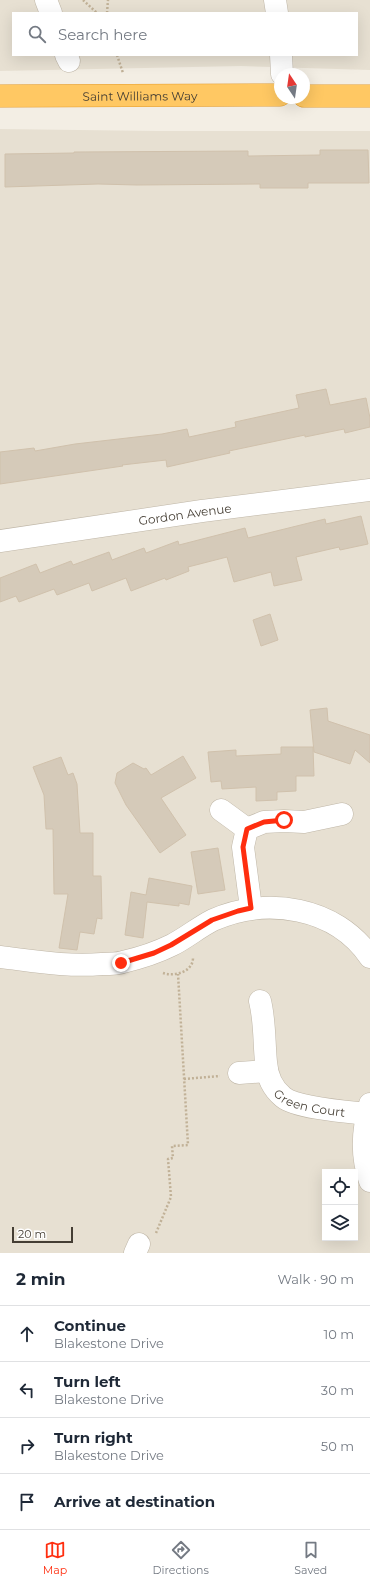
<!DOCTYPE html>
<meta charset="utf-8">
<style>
:root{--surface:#fff;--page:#f2f2f3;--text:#1f2937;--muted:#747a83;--line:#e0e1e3;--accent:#ff2e0f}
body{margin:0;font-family:Montserrat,sans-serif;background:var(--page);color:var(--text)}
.controls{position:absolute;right:12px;bottom:12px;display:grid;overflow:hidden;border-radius:0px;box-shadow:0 4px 16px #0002}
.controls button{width:36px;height:36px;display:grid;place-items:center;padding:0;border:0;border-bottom:1px solid var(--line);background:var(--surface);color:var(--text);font:20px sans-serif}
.compass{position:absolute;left:274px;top:68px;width:36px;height:36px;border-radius:50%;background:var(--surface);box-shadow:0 4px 16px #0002;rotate:347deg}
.scale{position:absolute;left:12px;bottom:10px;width:61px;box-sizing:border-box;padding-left:4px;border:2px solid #453e34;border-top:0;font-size:11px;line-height:14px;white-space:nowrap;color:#453e34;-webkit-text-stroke:3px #fff;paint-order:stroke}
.stop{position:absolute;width:12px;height:12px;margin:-9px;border:3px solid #ff2e0f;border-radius:50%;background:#fff}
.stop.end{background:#ff2e0f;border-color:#fff;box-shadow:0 1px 4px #0008}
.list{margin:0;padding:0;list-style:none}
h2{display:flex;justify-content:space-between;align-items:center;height:52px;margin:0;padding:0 16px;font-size:17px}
h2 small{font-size:13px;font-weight:400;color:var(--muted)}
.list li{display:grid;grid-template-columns:26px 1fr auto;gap:12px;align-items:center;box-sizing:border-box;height:56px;padding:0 16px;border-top:1px solid var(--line)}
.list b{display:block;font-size:15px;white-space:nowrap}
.list p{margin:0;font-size:13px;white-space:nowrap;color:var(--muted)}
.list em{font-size:13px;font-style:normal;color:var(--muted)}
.icon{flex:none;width:22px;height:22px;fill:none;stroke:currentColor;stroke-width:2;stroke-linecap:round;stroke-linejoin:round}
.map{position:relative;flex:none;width:370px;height:1253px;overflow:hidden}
.search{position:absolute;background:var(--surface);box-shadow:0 4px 16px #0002;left:12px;right:12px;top:12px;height:44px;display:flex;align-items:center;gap:10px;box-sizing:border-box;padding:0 14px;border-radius:0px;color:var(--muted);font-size:15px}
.sheet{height:276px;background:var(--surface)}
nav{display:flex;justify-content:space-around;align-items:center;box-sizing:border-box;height:56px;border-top:1px solid var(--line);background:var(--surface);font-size:11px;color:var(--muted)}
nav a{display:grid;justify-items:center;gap:2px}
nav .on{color:var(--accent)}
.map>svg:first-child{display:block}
.residential{fill:#e7e0d2;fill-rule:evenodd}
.building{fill:#d5cab9;stroke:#d0c1ac}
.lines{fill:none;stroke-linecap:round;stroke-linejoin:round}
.minor-casing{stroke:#bfb6a7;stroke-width:23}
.highway-casing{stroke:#e39c2f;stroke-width:23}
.path{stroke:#c1b197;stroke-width:2.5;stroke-dasharray:2 2;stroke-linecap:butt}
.minor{stroke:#fff;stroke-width:22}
.highway{stroke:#ffc863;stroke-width:22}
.route{stroke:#ff2e0f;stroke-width:5}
.labels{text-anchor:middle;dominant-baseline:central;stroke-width:3.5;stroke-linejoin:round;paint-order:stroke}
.street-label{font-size:12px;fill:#453e34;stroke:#fff}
</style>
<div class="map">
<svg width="370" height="1253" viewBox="0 0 370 1253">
<rect width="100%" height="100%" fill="#f3eee4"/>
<g class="residential">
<path d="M0,0H370V70L241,66L0,71ZM13,13H357V55H13Z"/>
<path d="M0,129L157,131H370V1253H0ZM325,1172H355V1238H325Z"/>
</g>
<g class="building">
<path d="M320,150H368L369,183H308V188H260V184L137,185L98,184L5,187V154L74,153V152L248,151V156L320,155Z"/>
<path d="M326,389L330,405L366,398L370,418V427L345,433L344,429L305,437V435L229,451L230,453L167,467L166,460L122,465L123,466L0,484V452L34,448L35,451L75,444L162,434L187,429L189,437L236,427L235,422L299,408L296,395Z"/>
<path d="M361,516L368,544L340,550L339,547L296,557L302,580L274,586L271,572L234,582L227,557L188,567L189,571L166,580L165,578L131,591L126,578L92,591L89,583L57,595L54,589L19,602L16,596L0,602V578L36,564L40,573L71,561L73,565L109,552L112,560L144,548L146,553L178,541L179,545L245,528L248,538L325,519L326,524Z"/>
<path d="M270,614L278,640L261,646L253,620Z"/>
<path d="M327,708L328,721L370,735V763L355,750L350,764L314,752L310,710Z"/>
<path d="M281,747H313L314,776H296V791L277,792V800L256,801V787L222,789L221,781L211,782L208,752L236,750V756L281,754Z"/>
<path d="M183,756L196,778L161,798L186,835L160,853L126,805L115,783L117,773L133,763L144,769L146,768L151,775Z"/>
<path d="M61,757L68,775L73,773L77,784L80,833H93V876H101L102,919L97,918L94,934L80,932L77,950L59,948L68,894H54L53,829H46L44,795L33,767Z"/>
<path d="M218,848L225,890L198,894L191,852Z"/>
<path d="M149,878L192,886L189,905L179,903V906L147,902L143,938L125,935L131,892L146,895Z"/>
</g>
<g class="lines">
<g class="minor-casing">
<g id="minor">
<path d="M46,0L51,13"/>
<path d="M275,0L277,13"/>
<path d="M66,55L69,61"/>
<path d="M281,55L282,74"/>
<path id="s1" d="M0,541L202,511L370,490"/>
<path d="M221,810L247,829"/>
<path d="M251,908L243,847L247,829L264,822L284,821L304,822L342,814"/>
<path d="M0,957C34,961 67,967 102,964C109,964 117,964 123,962C140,958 156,953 172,945C186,938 199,927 213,920C267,896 336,907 370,957"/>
<path id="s2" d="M260,1001C265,1021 264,1042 266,1062C267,1076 272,1088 283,1097C296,1108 348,1112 367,1114"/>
<path d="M239,1073L267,1071"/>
<path d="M370,1104C363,1128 361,1156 370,1181"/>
<path d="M135,1253L139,1244"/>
</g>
</g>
<g class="highway-casing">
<g id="highway">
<path id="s3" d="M0,96L280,95"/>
<path d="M304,96H370"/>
</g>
</g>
<g class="path">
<path d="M83,0L97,13"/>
<path d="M107,13L108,0"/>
<path d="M117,55L123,73"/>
<path d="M163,973C174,977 193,972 193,958"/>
<path d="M184,1079L220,1076"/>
<path d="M156,1233L171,1197L168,1159L173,1158L172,1146L188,1145L178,974"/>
</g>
<use href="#minor" class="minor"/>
<use href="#highway" class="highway"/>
</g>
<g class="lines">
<path class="route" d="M121,963L154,953L171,945L212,920L238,911L251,908L243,847L247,829L264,822L284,820"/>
</g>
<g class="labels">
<g class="street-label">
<text stroke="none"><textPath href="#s3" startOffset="140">Saint Williams Way</textPath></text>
<text stroke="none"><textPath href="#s1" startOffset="187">Gordon Avenue</textPath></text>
<text stroke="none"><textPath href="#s2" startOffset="129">Green Court</textPath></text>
</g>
</g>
</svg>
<div class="controls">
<button><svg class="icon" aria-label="locate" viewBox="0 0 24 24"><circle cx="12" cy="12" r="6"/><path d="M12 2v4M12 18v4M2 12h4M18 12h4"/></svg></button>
<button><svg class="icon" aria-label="layers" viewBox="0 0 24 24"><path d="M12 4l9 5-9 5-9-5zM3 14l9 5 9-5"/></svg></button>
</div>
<svg class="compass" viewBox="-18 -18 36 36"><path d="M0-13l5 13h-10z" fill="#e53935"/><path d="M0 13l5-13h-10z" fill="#747a83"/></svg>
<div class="scale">20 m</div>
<div class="stop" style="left:284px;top:820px"></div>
<div class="stop end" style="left:121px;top:963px"></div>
<div class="search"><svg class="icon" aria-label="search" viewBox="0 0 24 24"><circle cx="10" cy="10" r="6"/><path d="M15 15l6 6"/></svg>Search here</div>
</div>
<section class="sheet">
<h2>2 min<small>Walk · 90 m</small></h2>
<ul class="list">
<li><svg class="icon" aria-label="ahead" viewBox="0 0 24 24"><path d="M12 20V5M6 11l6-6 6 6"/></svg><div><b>Continue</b><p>Blakestone Drive</p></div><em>10 m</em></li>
<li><svg class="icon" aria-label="left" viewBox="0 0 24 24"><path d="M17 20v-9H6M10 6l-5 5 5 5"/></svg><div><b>Turn left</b><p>Blakestone Drive</p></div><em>30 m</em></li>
<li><svg class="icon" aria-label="right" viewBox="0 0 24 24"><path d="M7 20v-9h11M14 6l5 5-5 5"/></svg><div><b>Turn right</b><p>Blakestone Drive</p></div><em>50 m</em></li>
<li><svg class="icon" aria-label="arrive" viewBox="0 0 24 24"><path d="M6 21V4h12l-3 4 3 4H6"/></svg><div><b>Arrive at destination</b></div></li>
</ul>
</section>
<nav>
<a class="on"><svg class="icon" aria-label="map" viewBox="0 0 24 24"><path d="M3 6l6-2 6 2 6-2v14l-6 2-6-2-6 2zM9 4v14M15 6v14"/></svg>Map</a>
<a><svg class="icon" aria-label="directions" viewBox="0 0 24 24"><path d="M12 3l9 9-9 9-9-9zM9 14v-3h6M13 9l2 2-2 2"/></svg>Directions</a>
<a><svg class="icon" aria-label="saved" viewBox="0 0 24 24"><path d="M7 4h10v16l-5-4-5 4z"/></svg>Saved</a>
</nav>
